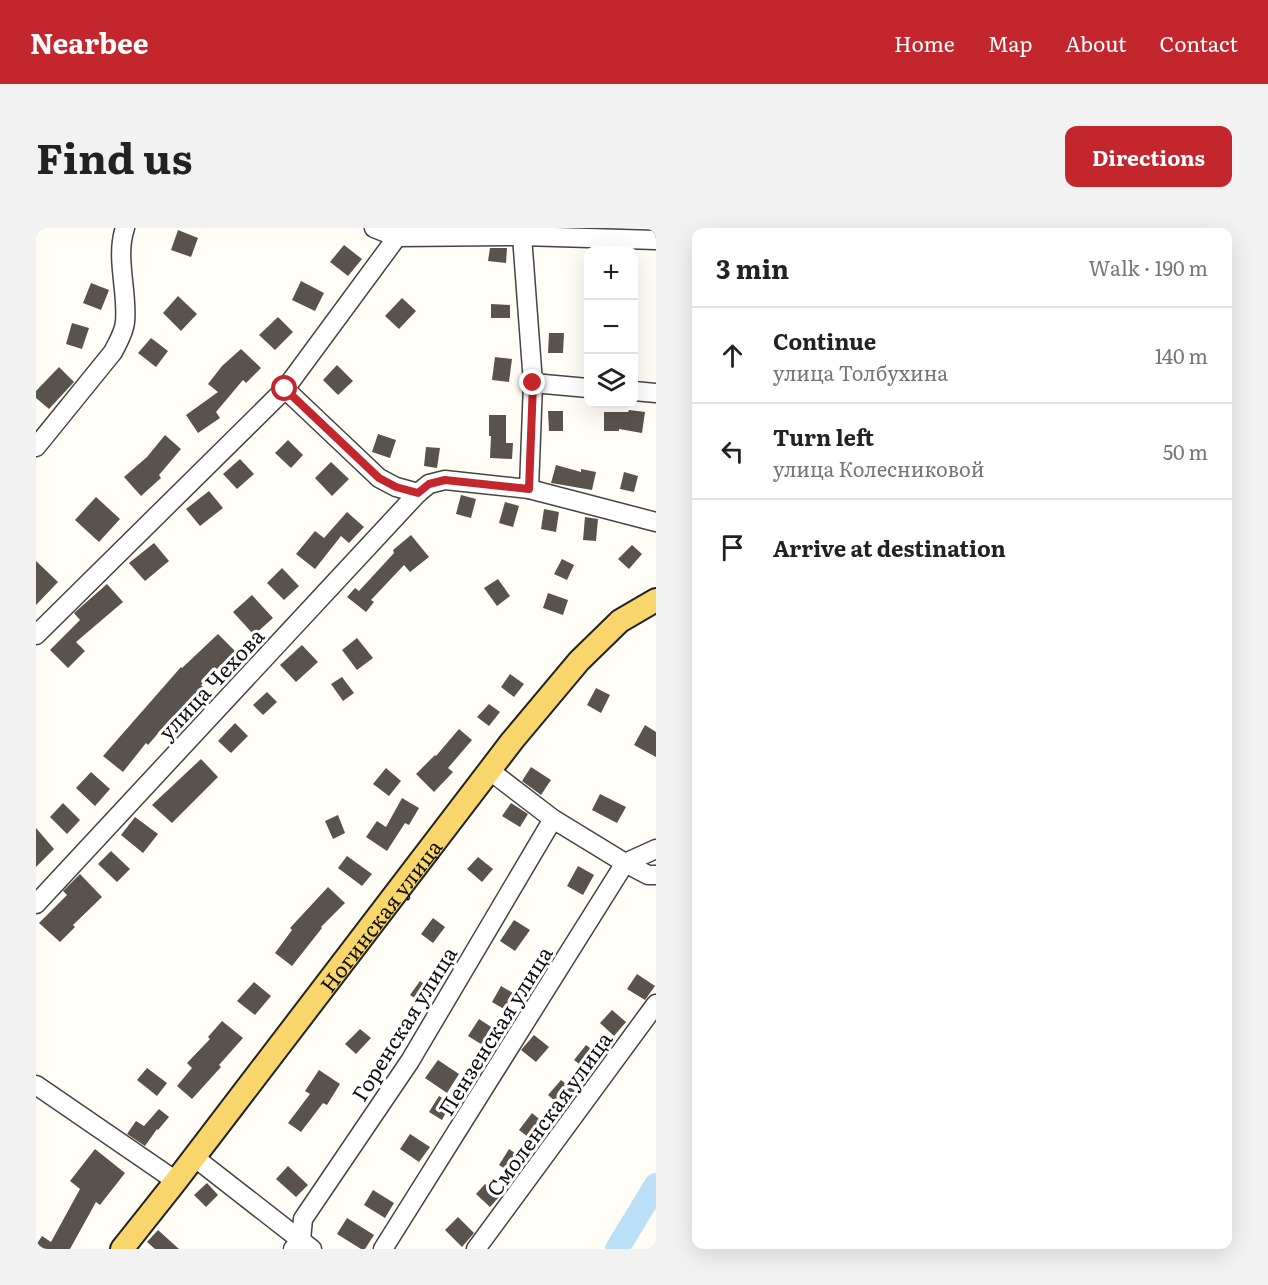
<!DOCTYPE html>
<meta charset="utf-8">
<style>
:root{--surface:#fff;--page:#f2f2f2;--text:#222;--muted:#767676;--line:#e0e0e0;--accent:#c4262e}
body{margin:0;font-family:Literata,serif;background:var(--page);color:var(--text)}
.controls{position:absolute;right:18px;top:18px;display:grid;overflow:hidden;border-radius:12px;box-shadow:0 6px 24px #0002}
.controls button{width:54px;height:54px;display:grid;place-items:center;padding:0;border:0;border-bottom:2px solid var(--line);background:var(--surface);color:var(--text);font:30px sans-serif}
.stop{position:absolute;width:18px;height:18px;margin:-14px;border:4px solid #c4262e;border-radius:50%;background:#fff}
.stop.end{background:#c4262e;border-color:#fff;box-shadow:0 2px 6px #0008}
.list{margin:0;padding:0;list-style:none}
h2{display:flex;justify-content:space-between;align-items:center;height:78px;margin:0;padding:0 24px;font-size:26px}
h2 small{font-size:20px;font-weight:400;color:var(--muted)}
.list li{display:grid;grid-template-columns:39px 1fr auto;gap:18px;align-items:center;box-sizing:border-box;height:96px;padding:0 24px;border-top:2px solid var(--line)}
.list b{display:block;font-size:22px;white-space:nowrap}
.list p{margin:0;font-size:20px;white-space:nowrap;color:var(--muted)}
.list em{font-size:20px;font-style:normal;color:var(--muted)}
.icon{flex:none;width:33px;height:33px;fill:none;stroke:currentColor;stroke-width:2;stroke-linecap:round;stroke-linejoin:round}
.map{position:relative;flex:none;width:620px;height:1021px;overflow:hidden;border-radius:12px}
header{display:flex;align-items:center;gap:36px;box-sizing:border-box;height:84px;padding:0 30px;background:var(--accent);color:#fff}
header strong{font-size:28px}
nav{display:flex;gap:33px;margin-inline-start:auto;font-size:21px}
.intro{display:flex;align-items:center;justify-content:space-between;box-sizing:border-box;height:144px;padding:0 36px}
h1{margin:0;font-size:42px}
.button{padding:15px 27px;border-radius:12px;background:var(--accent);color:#fff;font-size:21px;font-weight:700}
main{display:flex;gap:36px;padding:0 36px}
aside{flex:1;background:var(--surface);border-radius:12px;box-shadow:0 6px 24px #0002}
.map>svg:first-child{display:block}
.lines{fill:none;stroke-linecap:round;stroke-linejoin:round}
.river{stroke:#b9e0f7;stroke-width:24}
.building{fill:#5a524d}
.minor-casing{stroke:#444;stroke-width:21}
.major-casing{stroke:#222;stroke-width:26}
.minor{stroke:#fff;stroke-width:18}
.major{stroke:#f9d66b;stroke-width:22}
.route{stroke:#c4262e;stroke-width:8}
.labels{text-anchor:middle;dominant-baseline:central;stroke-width:6;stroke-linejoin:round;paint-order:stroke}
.street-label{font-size:21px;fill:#111;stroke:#fff}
</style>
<header>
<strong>Nearbee</strong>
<nav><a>Home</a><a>Map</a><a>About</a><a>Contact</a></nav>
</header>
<div class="intro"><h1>Find us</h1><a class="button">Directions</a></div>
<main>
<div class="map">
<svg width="620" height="1021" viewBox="0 0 620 1021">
<rect width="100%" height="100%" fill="#fffdf5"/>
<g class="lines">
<path class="river" d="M581,1021L620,957"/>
</g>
<g class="building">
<path d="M142,2L162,10L155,29L135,22Z"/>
<path d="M308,17L326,31L312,48L294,34Z"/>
<path d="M454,20H471L470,35L452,33Z"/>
<path d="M265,53L288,65L279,83L256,72Z"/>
<path d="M55,55L73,62L65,82L47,75Z"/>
<path d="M142,68L161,86L145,103L127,85Z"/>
<path d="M366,70L380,83L363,101L349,88Z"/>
<path d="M455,76L474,77V90H455Z"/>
<path d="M242,89L257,104L239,122L223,107Z"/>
<path d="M36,95L53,100L46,121L30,116Z"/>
<path d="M513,105H528L527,125H512Z"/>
<path d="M115,110L132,123L120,139L102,125Z"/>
<path d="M205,121L225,140L210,155L207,152L180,184L184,190L162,205L150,187L182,164L172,156L186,138Z"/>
<path d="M459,129L476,131L473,154L456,152Z"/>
<path d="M301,137L317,153L302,167L287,152Z"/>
<path d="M23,139L38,154L13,181L0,170V163Z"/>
<path d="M593,182L609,184L606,205L583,201V203H568V184H592Z"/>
<path d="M512,183H527V203H513Z"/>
<path d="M453,187H470V215H477L476,231L454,230L455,208H453Z"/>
<path d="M342,206L360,212L354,230L336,224Z"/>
<path d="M129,207L145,221L123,247L125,250L105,268L88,249L111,229Z"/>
<path d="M252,212L267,227L255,240L239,225Z"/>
<path d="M390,219L404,220L401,240L388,238Z"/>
<path d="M204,231L218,246L201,261L187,246Z"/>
<path d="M295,234L313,251L296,268L279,250Z"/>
<path d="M520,237L545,244V241L560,244L556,262L515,255Z"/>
<path d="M588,244L602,248L598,264L584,261Z"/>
<path d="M173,263L187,280L164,298L150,281Z"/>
<path d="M425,267L440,271L435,290L420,286Z"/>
<path d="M60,269L84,291L63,314L39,292Z"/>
<path d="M469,274L483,278L477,299L463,295Z"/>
<path d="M508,281L523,284L520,304L505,301Z"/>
<path d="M311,284L328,299L313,315L305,308L279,341L260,326L279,303L288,310Z"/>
<path d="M549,289L562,291L560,313L547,312Z"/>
<path d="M375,307L393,329L374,344L368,337L335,372L338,374L330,384L311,369L319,360L323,363L358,325L357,322Z"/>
<path d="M118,315L133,333L109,353L93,335Z"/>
<path d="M596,317L606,326L593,341L582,331Z"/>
<path d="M526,331L538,337L531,352L518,346Z"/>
<path d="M0,333L22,354L0,377Z"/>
<path d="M246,340L263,358L248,372L231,355Z"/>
<path d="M462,351L474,368L461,378L448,360Z"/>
<path d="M71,356L87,374L40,414L49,423L32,440L14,422L44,392L38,385Z"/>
<path d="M512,365L532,372L527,387L507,380Z"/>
<path d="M216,367L237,390L218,407L197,384Z"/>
<path d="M182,406L199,423L165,457L168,460L140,491L137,488L112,517L110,515L87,544L67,528L145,439L146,440Z"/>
<path d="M321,410L337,430L321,442L306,422Z"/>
<path d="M266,417L282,434L260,454L244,437Z"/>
<path d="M474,446L488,456L478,469L465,459Z"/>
<path d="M306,449L318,465L307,473L295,456Z"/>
<path d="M560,460L574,467L565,485L551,477Z"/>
<path d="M231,464L241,474L227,487L217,477Z"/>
<path d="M453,476L464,484L453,498L441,489Z"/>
<path d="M199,495L212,508L195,525L182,513Z"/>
<path d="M609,497L620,504V529L598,517Z"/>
<path d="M423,501L436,512L412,540L417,544L398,564L380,546L399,527L400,528Z"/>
<path d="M165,531L182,549L136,595L116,577Z"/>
<path d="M495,539L515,552L505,567L486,553Z"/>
<path d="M350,540L365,553L353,568L337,556Z"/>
<path d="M55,544L74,561L59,578L40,560Z"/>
<path d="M564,566L590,579L581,595L556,582Z"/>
<path d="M366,570L383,580L373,597L369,595L351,623L330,609L341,593L350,599Z"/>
<path d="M27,575L44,592L31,606L14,589Z"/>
<path d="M475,575L492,586L484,599L466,588Z"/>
<path d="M302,587L309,605L297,611L289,593Z"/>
<path d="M99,589L122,606L107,625L85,607Z"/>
<path d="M0,600L18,621L0,639Z"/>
<path d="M75,623L94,641L81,654L62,636Z"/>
<path d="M311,628L336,646L326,658L302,640Z"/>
<path d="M442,629L457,641L446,654L431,641Z"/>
<path d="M542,638L558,647L547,667L531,658Z"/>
<path d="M44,646L66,669L37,697L39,699L24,714L3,695L31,667L27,663Z"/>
<path d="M292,659L309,675L285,699L286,700L256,738L239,725L256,702L254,700Z"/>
<path d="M397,690L409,699L397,715L385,706Z"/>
<path d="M478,692L494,702L479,723L464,713Z"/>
<path d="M601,746L619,758L609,772L591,761Z"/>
<path d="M384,753L399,763L389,777L374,767Z"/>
<path d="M218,754L235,768L219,787L201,773Z"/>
<path d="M465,758L477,765L468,781L456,774Z"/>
<path d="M576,782L590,794L578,808L564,795Z"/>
<path d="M443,791L463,804L453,821L432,808Z"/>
<path d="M186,793L207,810L183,837L185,839L156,871L141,858L156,840L151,835L174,811L172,809Z"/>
<path d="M324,801L335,810L320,826L309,816Z"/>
<path d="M498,807L513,819L500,834L485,822Z"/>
<path d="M550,817L566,829L554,844L538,832Z"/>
<path d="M402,832L423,846L411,865L389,850Z"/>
<path d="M111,840L131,855L121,868L101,852Z"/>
<path d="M283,842L304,856L291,877L287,875L265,904L252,895L274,866L269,863Z"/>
<path d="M525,852L539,863L526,879L512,867Z"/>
<path d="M403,868L415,875L406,892L393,884Z"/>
<path d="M123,881L133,889L122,902L121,901L109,918L91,906L100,893L108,898Z"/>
<path d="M496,885L514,900L501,916L483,902Z"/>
<path d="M374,906L394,919L383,934L364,921Z"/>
<path d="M59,921L89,945L64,977L60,974L34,1021H0V1017L6,1008L15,1014L44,961L34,953Z"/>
<path d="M473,921L488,931L477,946L463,937Z"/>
<path d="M252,938L272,957L260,969L240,951Z"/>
<path d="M171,955L182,967L170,979L158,967Z"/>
<path d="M449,956L463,969L454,979L440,966Z"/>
<path d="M337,962L358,975L349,990L328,977Z"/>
<path d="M422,989L438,1005L426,1019L409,1002Z"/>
<path d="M311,990L338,1007L329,1021H325L301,1006Z"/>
<path d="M122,1002L143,1021H119L111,1014Z"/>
</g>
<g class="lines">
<g class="minor-casing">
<g id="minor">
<path d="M338,0L361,9L486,8L620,12"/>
<path d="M486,8L497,155L493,261"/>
<path d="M497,155L552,160"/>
<path d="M249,161L343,250L360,259L382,265L393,256L409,252L493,261L620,294"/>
<path d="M598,163L620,165"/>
<path d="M0,219L77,124C82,114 88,105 89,94C92,64 79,29 89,0"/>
<path d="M0,407L249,161L361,9"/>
<path d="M453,542L517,591L589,635L612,647H620"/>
<path d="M0,676L382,265"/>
<path d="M0,857L140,953"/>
<path d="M158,929L276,1021"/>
<path d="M257,1021L265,1012L267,991L374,833L517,591"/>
<path d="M347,1021L589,635L620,621"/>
<path d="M440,1021L620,776"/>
</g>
</g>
<g class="major-casing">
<g id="major">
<path id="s1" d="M86,1021L140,953L476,513L543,433L584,393L620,372"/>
</g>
</g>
<use href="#minor" class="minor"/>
<use href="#major" class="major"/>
</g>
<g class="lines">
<path class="route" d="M249,161L343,250L360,259L382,265L393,256L409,252L493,261L497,155"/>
</g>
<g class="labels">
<g class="street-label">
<text transform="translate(174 455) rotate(-47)">улица Чехова</text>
<text stroke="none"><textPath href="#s1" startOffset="422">Ногинская улица</textPath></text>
<text transform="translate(367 795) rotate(-58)">Горенская улица</text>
<text transform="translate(458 802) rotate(-58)">Пензенская улица</text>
<text transform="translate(512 885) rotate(-54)">Смоленская улица</text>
</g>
</g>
</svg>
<div class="controls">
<button>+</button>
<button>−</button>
<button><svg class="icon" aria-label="layers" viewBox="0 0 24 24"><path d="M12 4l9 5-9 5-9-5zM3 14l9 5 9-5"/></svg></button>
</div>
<div class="stop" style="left:249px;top:161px"></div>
<div class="stop end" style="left:497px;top:155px"></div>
</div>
<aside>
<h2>3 min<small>Walk · 190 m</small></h2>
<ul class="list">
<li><svg class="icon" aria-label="ahead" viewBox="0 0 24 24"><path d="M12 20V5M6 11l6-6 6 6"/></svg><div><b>Continue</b><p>улица Толбухина</p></div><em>140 m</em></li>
<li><svg class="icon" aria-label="left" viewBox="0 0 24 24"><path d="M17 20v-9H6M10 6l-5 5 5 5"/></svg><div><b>Turn left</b><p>улица Колесниковой</p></div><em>50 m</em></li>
<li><svg class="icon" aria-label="arrive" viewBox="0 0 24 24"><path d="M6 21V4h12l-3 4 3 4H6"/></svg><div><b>Arrive at destination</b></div></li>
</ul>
</aside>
</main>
